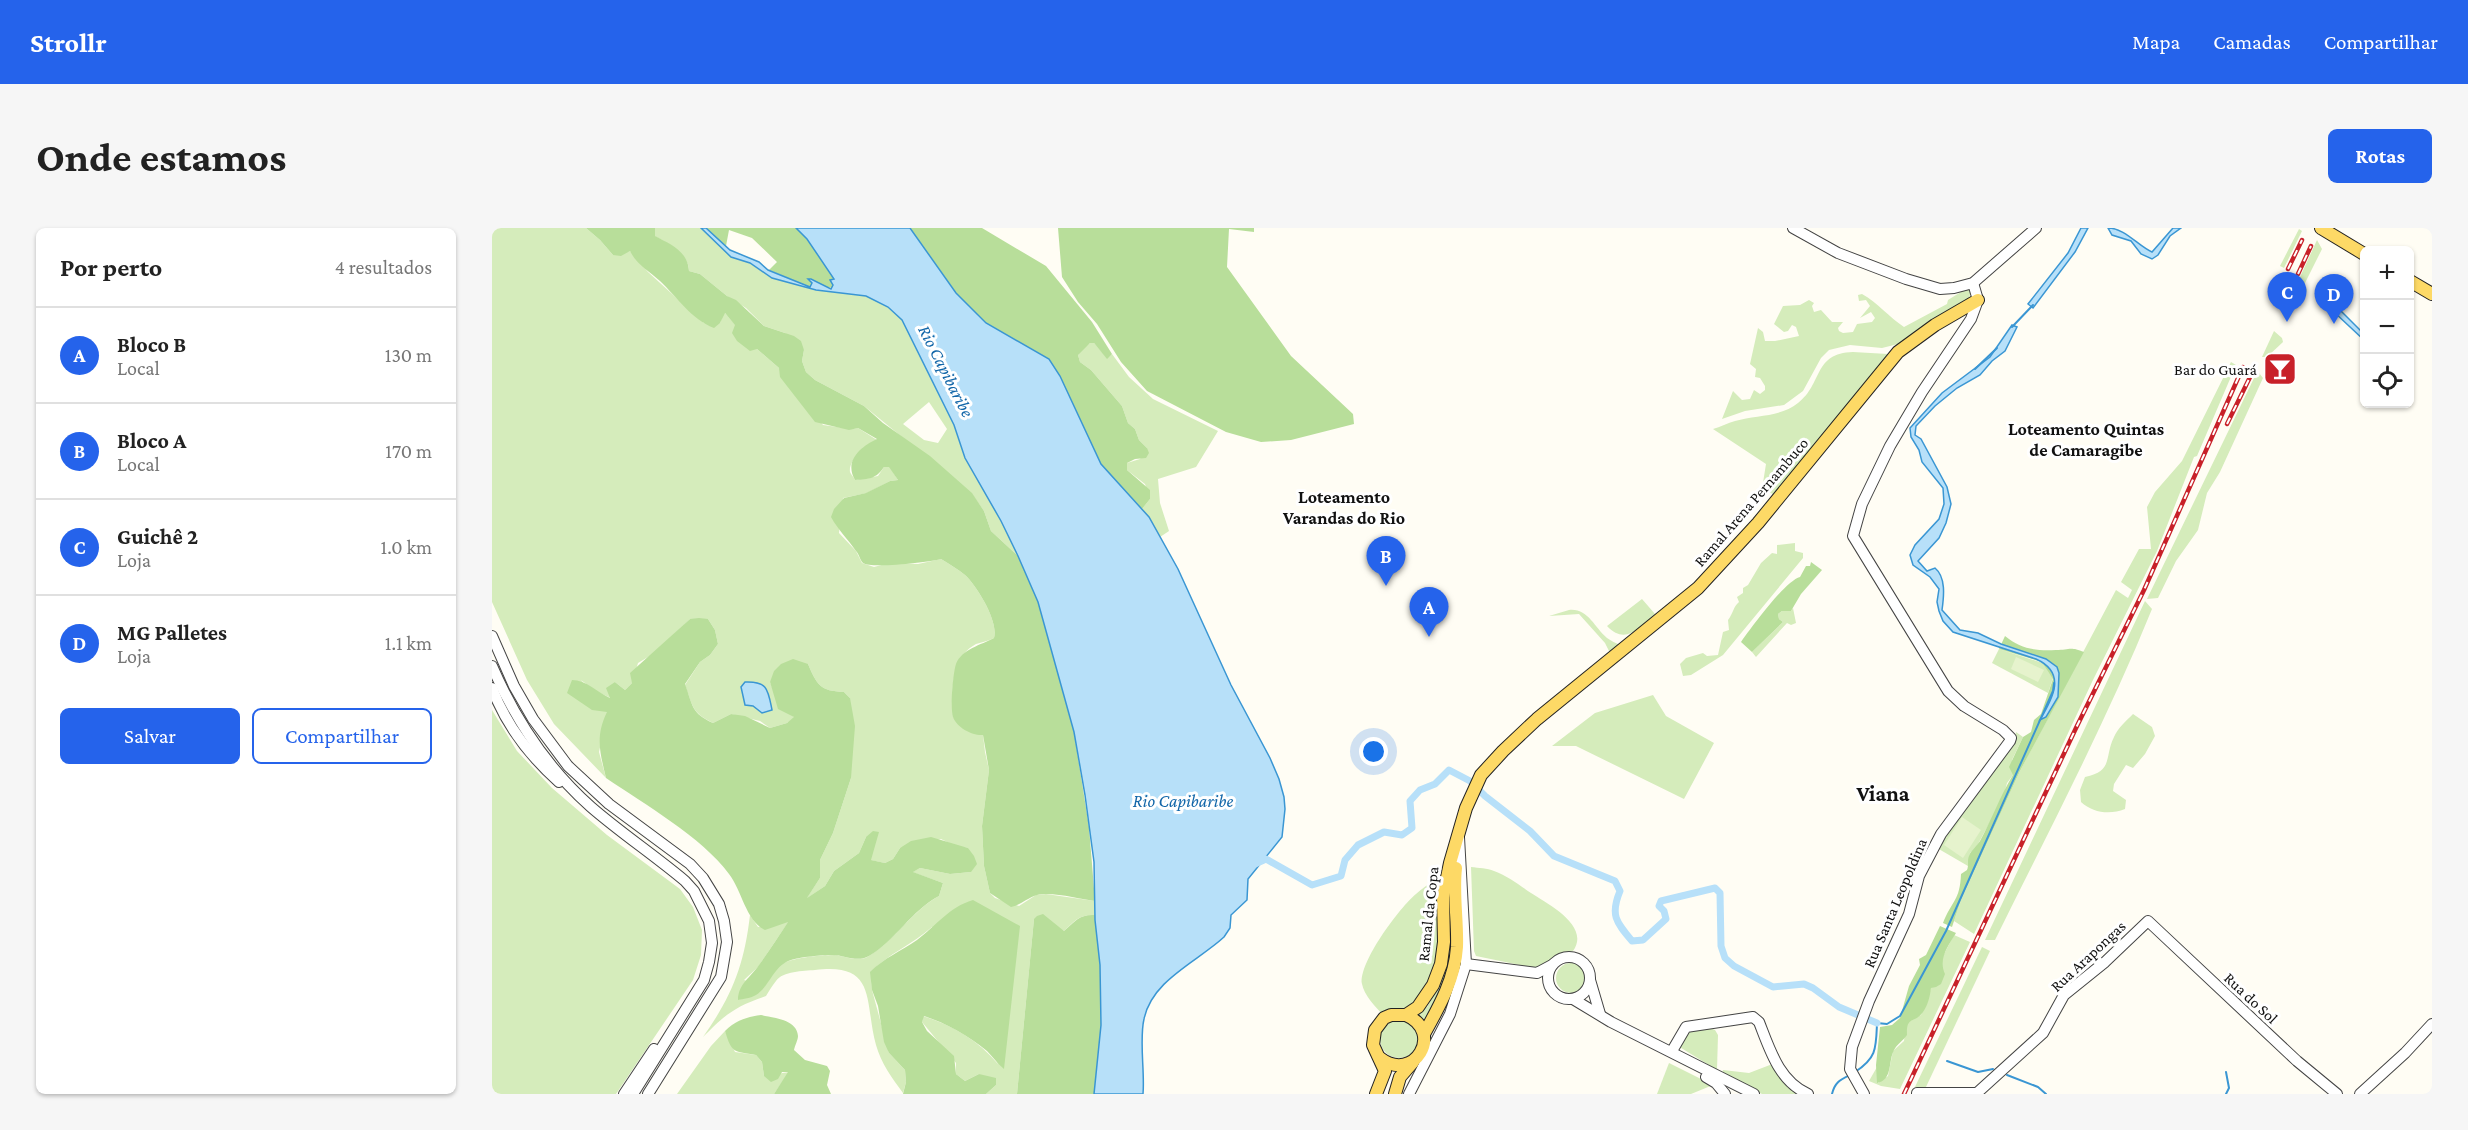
<!DOCTYPE html>
<html lang="pt">
<meta charset="utf-8">
<style>
:root{--surface:#fff;--page:#f6f6f6;--text:#222;--muted:#767676;--line:#e0e0e0;--accent:#2563eb}
body{margin:0;font-family:"Crimson Pro",serif;background:var(--page);color:var(--text)}
.controls{position:absolute;right:18px;top:18px;display:grid;overflow:hidden;border-radius:9px;box-shadow:0 2px 4px #0004}
.controls button{width:54px;height:54px;display:grid;place-items:center;padding:0;border:0;border-bottom:2px solid var(--line);background:var(--surface);color:var(--text);font:30px sans-serif}
.you{position:absolute;left:882px;top:524px;width:21px;height:21px;margin:-15px;border:4px solid #fff;border-radius:50%;background:#1a73e8;box-shadow:0 0 0 9px #1a73e833}
.badge{display:grid;place-items:center;width:39px;height:39px;border-radius:50%;background:var(--accent);color:#fff;font-size:20px;font-weight:700}
.pin{position:absolute;translate:-50% -50px;filter:drop-shadow(0 2px 3px #0008)}
.pin::after{content:'';position:absolute;top:32px;width:21px;height:18px;background:inherit;clip-path:polygon(0 0,100% 0,50% 100%)}
.list{margin:0;padding:0;list-style:none}
h2{display:flex;justify-content:space-between;align-items:center;height:78px;margin:0;padding:0 24px;font-size:26px}
h2 small{font-size:20px;font-weight:400;color:var(--muted)}
.list li{display:grid;grid-template-columns:39px 1fr auto;gap:18px;align-items:center;box-sizing:border-box;height:96px;padding:0 24px;border-top:2px solid var(--line)}
.list b{display:block;font-size:22px;white-space:nowrap}
.list p{margin:0;font-size:20px;white-space:nowrap;color:var(--muted)}
.list em{font-size:20px;font-style:normal;color:var(--muted)}
.actions{display:flex;gap:12px;padding:18px 24px}
.actions a{flex:1;padding:14px 0;border:2px solid var(--accent);border-radius:9px;text-align:center;font-size:21px;color:var(--accent)}
.actions .main{background:var(--accent);color:#fff}
.icon{flex:none;width:33px;height:33px;fill:none;stroke:currentColor;stroke-width:2;stroke-linecap:round;stroke-linejoin:round}
.map{position:relative;flex:none;width:1940px;height:866px;overflow:hidden;border-radius:9px}
header{display:flex;align-items:center;gap:36px;box-sizing:border-box;height:84px;padding:0 30px;background:var(--accent);color:#fff}
header strong{font-size:28px}
nav{display:flex;gap:33px;margin-inline-start:auto;font-size:21px}
.intro{display:flex;align-items:center;justify-content:space-between;box-sizing:border-box;height:144px;padding:0 36px}
h1{margin:0;font-size:42px}
.button{padding:15px 27px;border-radius:9px;background:var(--accent);color:#fff;font-size:21px;font-weight:700}
main{display:flex;gap:36px;padding:0 36px}
aside{flex:1;background:var(--surface);border-radius:9px;box-shadow:0 2px 4px #0004}
.map>svg:first-child{display:block}
.green{fill:#d5ecbb;fill-rule:evenodd}
.forest{fill:#b8de9a}
.pitch{fill:#e6f3cd}
.water{fill:#b7e0f9;stroke:#3a96d3;stroke-width:1.5}
.lines{fill:none;stroke-linecap:round;stroke-linejoin:round}
.stream{stroke:#3a96d3;stroke-width:2}
.canal{stroke:#b7e0f9;stroke-width:7}
.minor-casing{stroke:#444;stroke-width:12}
.major-casing{stroke:#222;stroke-width:14}
.minor{stroke:#fff;stroke-width:10}
.major{stroke:#fdd966;stroke-width:12}
.rail-casing{stroke:#c82129;stroke-width:4.5}
.rail{stroke:#fff;stroke-width:2;stroke-dasharray:7;stroke-linecap:butt}
.labels{text-anchor:middle;dominant-baseline:central;stroke-width:6;stroke-linejoin:round;paint-order:stroke}
.poi-label{font-size:16px;fill:#111;stroke:#fff;text-anchor:end}
.street-label{font-size:16px;fill:#111;stroke:#fff}
.water-label{font-size:18px;font-style:italic;fill:#1367a9;stroke:#fff}
.neighbourhood-label{font-size:18px;font-weight:bold;fill:#111;stroke:#fff}
.district-label{font-size:22px;font-weight:bold;fill:#111;stroke:#fff}
</style>
<header>
<strong>Strollr</strong>
<nav><a>Mapa</a><a>Camadas</a><a>Compartilhar</a></nav>
</header>
<div class="intro"><h1>Onde estamos</h1><a class="button">Rotas</a></div>
<main>
<aside>
<h2>Por perto<small>4 resultados</small></h2>
<ul class="list">
<li><span class="badge">A</span><div><b>Bloco B</b><p>Local</p></div><em>130 m</em></li>
<li><span class="badge">B</span><div><b>Bloco A</b><p>Local</p></div><em>170 m</em></li>
<li><span class="badge">C</span><div><b>Guichê 2</b><p>Loja</p></div><em>1.0 km</em></li>
<li><span class="badge">D</span><div><b>MG Palletes</b><p>Loja</p></div><em>1.1 km</em></li>
</ul>
<div class="actions"><a class="main">Salvar</a><a>Compartilhar</a></div>
</aside>
<div class="map">
<svg width="1940" height="866" viewBox="0 0 1940 866">
<rect width="100%" height="100%" fill="#fffdf4"/>
<g class="green">
<path d="M0,0H94L108,12L121,27L138,23L156,44L212,95H228L232,84L265,121L287,140L331,197C343,198 354,202 366,200L385,212C376,215 356,232 358,244C359,247 362,249 363,252L386,248L392,239H398L406,252L398,253L375,265L351,270L347,305L364,323L370,335L382,339L397,335L426,336L449,331C457,336 466,341 473,347C485,358 507,394 502,410C496,413 490,414 484,416C458,430 460,463 461,489L491,507L493,524L497,542L490,598L492,638L498,665L503,670L527,678L544,667L554,666L603,673V687C588,686 582,693 572,703L559,695L542,691L525,866H494L504,857L487,846L473,853L464,846V835L430,794L431,788C460,797 487,813 506,836L440,699C421,716 396,726 379,744L380,762L397,825L413,842L414,854L411,865C400,850 389,835 384,817C372,774 386,734 323,742C311,743 291,743 284,753C280,758 277,763 274,768C242,779 234,786 211,809C240,768 252,738 258,687L266,699L297,693L266,739L252,752L272,759C277,753 280,746 284,740C292,730 329,727 342,727C354,728 366,735 377,728C403,712 421,682 447,668L451,655L420,644L428,640L458,646L479,644L476,620L463,618L449,611L408,620L401,631L393,635L378,632L374,609L367,625L342,643L333,658L314,671L328,650V632L341,605L359,550L358,470L352,464C328,463 325,457 316,436L278,454L283,467L303,490L295,495L278,500L268,493L239,486L221,495C199,484 201,478 193,457L208,434L218,427L226,416L223,402L216,391H198L161,426L146,435L140,455L133,462L123,454L119,470L103,463L89,452L116,484L107,524L114,550L62,496L35,452L0,374Z"/>
<path d="M163,0H209L239,29L258,35L280,50L324,62L374,68L396,79L410,92L462,197L473,230L509,293L526,328L499,303L492,283L480,266L372,178L323,152L314,144L310,133L312,122L293,105L272,98L254,80L235,68L208,46L197,43C197,26 176,15 162,8ZM437,174L455,201L446,215L432,212L411,196Z"/>
<path d="M1807,1L1810,3L1792,40L1788,38Z"/>
<path d="M1825,12L1830,21L1812,57L1815,62L1813,65L1803,60Z"/>
<path d="M1480,57L1477,71L1406,116L1390,120L1358,117L1337,122L1329,130L1311,163L1292,177L1253,183L1230,191L1241,163L1250,172L1258,171L1262,162L1268,166L1273,162V158L1268,150L1263,149L1264,141L1258,136L1266,100L1271,104L1273,113H1283L1307,108L1304,99L1300,97L1296,103L1292,104L1282,96L1291,78L1308,77L1317,72L1322,75L1320,78L1322,84L1329,82L1340,94H1351L1346,100L1347,103L1351,105L1361,104L1365,96L1380,94L1383,90L1379,84L1368,90L1378,78L1374,72L1367,73L1366,67L1370,66C1386,75 1397,89 1412,99L1455,76L1456,72Z"/>
<path d="M1782,103L1790,110L1791,114L1775,129H1770Z"/>
<path d="M598,115H602L615,130L620,126L637,149L661,171L726,203L704,239L666,251L668,275L677,303L668,309L650,281L658,271L653,256L635,242V235L648,231L655,220L647,212L643,201L636,195L630,178L599,142L588,134L586,127L588,123Z"/>
<path d="M1361,124L1396,126L1283,267L1270,261L1274,236L1221,201C1228,199 1236,195 1243,193C1264,187 1289,189 1306,175C1331,156 1321,125 1361,124Z"/>
<path d="M1739,134L1744,137L1705,228L1702,229L1665,323L1600,454L1482,706L1462,693L1469,672L1528,543L1624,362L1636,370L1640,362L1629,354L1647,321H1659L1655,279L1663,264L1690,233Z"/>
<path d="M1767,145L1771,150L1728,244L1715,265L1706,302L1684,333L1666,370L1655,371L1764,146Z"/>
<path d="M1303,315V323L1311,325V330L1231,427L1199,447L1191,448L1188,436L1194,430L1211,425L1215,428L1226,427L1231,404L1237,402L1236,392C1241,386 1241,379 1247,374L1245,369L1251,365V360L1256,357L1269,335L1280,325L1285,326V317Z"/>
<path d="M1150,371L1163,386C1147,399 1134,418 1115,398Z"/>
<path d="M1653,373L1660,381C1614,494 1557,603 1503,712H1493Z"/>
<path d="M1301,380L1304,395L1299,397L1295,395L1264,429L1260,424L1291,394L1287,391L1286,386L1290,383H1299Z"/>
<path d="M1077,382C1096,380 1102,399 1115,410C1119,413 1124,415 1128,417L1118,425L1113,415L1087,386L1057,388Z"/>
<path d="M1507,421L1554,436L1561,450L1556,465L1500,435Z"/>
<path d="M1161,467L1174,488L1222,515L1192,571L1084,518H1060L1103,485Z"/>
<path d="M0,482L25,523L60,560L115,607L188,661L201,679L210,702L209,727L201,752L124,866H0Z"/>
<path d="M1641,486L1660,499L1663,508L1653,526L1641,540L1634,537L1622,556L1621,563L1634,572L1633,581C1618,587 1601,585 1589,574L1588,562L1593,549C1622,543 1612,529 1622,509C1626,500 1634,493 1641,486Z"/>
<path d="M1524,504L1531,509L1520,532L1521,547L1515,555L1511,570L1486,616L1478,625L1476,638L1445,620L1466,589L1523,515Z"/>
<path d="M979,639C987,640 995,640 1002,643C1016,648 1027,657 1039,665C1056,676 1099,698 1081,723L1066,727L1052,738L1043,740L984,728L982,723Z"/>
<path d="M942,652L948,704L942,745L918,781L890,786C883,778 872,767 870,756C866,735 908,679 924,666C929,661 936,657 942,652Z"/>
<path d="M957,655C959,708 966,748 931,794L924,785L935,779L946,760Z"/>
<path d="M1462,707L1478,714L1408,861L1389,858L1377,853L1385,839L1386,855L1396,848L1401,823L1412,813L1414,797L1418,793L1429,787L1451,728Z"/>
<path d="M1490,719L1498,723L1434,859L1422,861Z"/>
<circle cx="1079" cy="750" r="15"/>
<circle cx="907" cy="811" r="19"/>
<path d="M1218,800L1223,802L1226,807L1225,842L1186,818L1197,802Z"/>
<path d="M233,803L243,824L264,827L270,834L272,848L297,844L282,866H185L219,818Z"/>
<path d="M1177,835L1221,857L1199,866H1165Z"/>
<path d="M1283,835L1310,866H1270L1230,846L1231,842L1257,845Z"/>
</g>
<g class="forest">
<path d="M94,0H163V8C178,16 196,23 197,43L208,46L235,68L244,72L272,98L302,108L309,113L312,122L310,133L314,144L323,152L372,178L391,195L438,228L480,265L492,283L499,303L526,328L546,374L582,504L597,599L603,673C588,671 559,663 545,667C535,670 529,677 519,679L498,665L492,638L490,598L497,542L491,507C481,508 465,500 461,489C458,480 461,445 464,436C470,421 489,417 502,410C507,394 485,358 473,347C466,341 457,336 449,331C437,334 379,341 371,335C368,332 367,326 364,323C356,311 346,302 339,289L342,281L352,270L374,265L398,253L406,252L397,239H392C384,251 377,251 363,252C352,233 368,219 385,211L366,200L357,202L323,194L288,149L287,140L265,121L258,123L245,113L240,105L243,97L233,85L228,95L222,100C199,91 186,70 168,53C157,43 145,37 138,23L129,28L121,27L108,12Z"/>
<path d="M214,0H304L315,11L343,52L341,60L335,59L319,51L320,58L318,59L277,42L285,34L260,10L237,2L234,18Z"/>
<path d="M418,0H490L554,38L600,94L620,126L615,131L602,115H598L586,127L588,134L599,142L630,178L636,195L643,201L647,212L655,220L657,225L654,230L643,231L635,235V242L658,262V271L650,281L609,236L557,131L494,95L464,65Z"/>
<path d="M566,0H762V4L737,1L735,39L799,128L861,186L862,196L799,212L769,214L734,204L655,163L629,134L605,96L586,74L570,49Z"/>
<path d="M1319,334L1330,342L1309,366L1299,383H1290L1286,386L1287,391L1291,394L1260,424L1249,414C1259,400 1293,353 1308,349L1314,338H1318Z"/>
<path d="M207,390L216,391L223,402L226,416L218,427L208,434L193,456C201,478 199,485 221,495L239,486L253,488L278,500L295,495L302,489L286,481L278,454L282,443L289,436L301,431L316,436C325,457 328,463 352,464L358,470L363,498L359,550L341,605L328,632V650L315,670L333,658L342,643L367,625L374,609L381,603L387,604L379,632L393,635L401,631L408,620L419,613L439,609L476,620L482,628L485,636L479,644L458,646L428,640L421,644L451,655L447,668C420,682 403,713 377,728C365,735 353,727 340,727C331,727 307,729 299,732C281,738 279,757 264,767C259,770 251,771 246,772C246,756 259,749 267,737C277,723 287,708 296,694L273,702C254,693 250,663 237,646C210,609 152,576 114,550C108,524 103,509 115,484L100,482L75,465L80,452C94,452 105,464 118,470L114,460L123,454L133,462L140,455L138,445L198,391Z"/>
<path d="M1513,408C1529,421 1543,423 1564,422C1577,422 1578,418 1592,424L1528,543L1469,672L1460,699L1451,695C1460,672 1468,673 1469,646L1475,642C1477,637 1475,633 1477,628C1479,622 1485,618 1488,613C1500,591 1508,568 1521,547L1517,539L1531,509L1539,504L1542,492L1549,486L1561,451L1550,434L1507,421Z"/>
<path d="M481,672L528,698L512,841C506,836 501,829 495,823C477,808 454,795 432,788L430,794L435,803L462,828L464,846L473,853L487,846L504,850V857L494,866H411L414,854L413,842L397,825L392,814L386,778L380,762L378,744C392,730 409,723 425,712C444,698 457,679 481,672Z"/>
<path d="M551,686L572,703C583,693 588,686 603,687L608,737L609,797L602,866H525L542,691L545,688Z"/>
<path d="M1448,698L1464,705C1456,718 1446,731 1453,746L1449,756L1444,759L1439,760C1438,768 1436,777 1431,784C1423,796 1414,787 1415,807C1411,813 1405,816 1402,822C1396,833 1401,852 1385,855L1384,837L1388,799L1400,797L1408,790L1417,758L1428,737L1427,731L1434,727Z"/>
<path d="M269,787C281,790 305,791 306,808C306,812 303,817 302,822L313,832L335,838L338,843L335,857L339,866H282L296,844H290L286,851L279,854L272,848L270,834L264,827C242,823 240,826 233,803C244,792 255,789 269,787Z"/>
</g>
<g class="pitch">
<path d="M1524,429L1552,442L1546,454L1519,441Z"/>
<path d="M1470,589L1489,602L1471,630L1452,617Z"/>
</g>
<g class="water">
<path d="M209,0H214L238,22L267,34L276,42L318,59L320,55L316,51H319L339,61L341,57L338,52L342,51L315,11L304,0H418L464,65L494,95L557,131L568,148L609,236L657,289L686,341L739,457L778,530L787,551L792,569L793,581L790,609L756,651L755,672L739,687L738,700L732,709C705,734 660,752 652,791C647,812 653,844 651,866H602L609,797L608,737L603,692L602,634L593,567L582,504L546,374L526,328L509,293L473,230L462,197L410,92L396,79L374,68L324,62L280,50L258,35L239,29Z"/>
<path d="M1589,0H1596L1583,24L1541,80L1536,76L1576,25Z"/>
<path d="M1616,0C1633,0 1646,18 1660,24L1681,0H1689L1678,8L1666,27L1660,31L1649,26L1639,13L1620,7Z"/>
<path d="M1831,65L1872,106V112L1827,70Z"/>
<path d="M1520,97L1525,99L1513,123L1500,133L1488,147L1465,160L1443,178L1424,198L1423,207L1429,211L1455,259L1459,276L1454,295L1447,310L1426,333L1435,343L1443,340C1454,349 1452,368 1450,382L1468,402L1486,405L1509,416L1554,431L1565,439L1567,445L1566,469L1554,489L1548,492C1561,470 1575,445 1544,431L1461,404L1451,393L1447,383L1445,374L1447,361L1438,349L1421,337L1418,327L1423,317L1447,291L1452,276L1451,260L1430,234L1427,222L1419,209L1418,200L1450,165L1498,129Z"/>
<path d="M253,454C276,453 276,462 280,482L270,485L261,478L253,477L249,459Z"/>
</g>
<g class="lines">
<g class="stream">
<path d="M1520,99L1541,77"/>
<path d="M1483,141L1505,120"/>
<path d="M1455,833L1486,844L1501,841"/>
<path d="M1363,844C1385,830 1384,820 1385,795L1395,796L1408,788L1454,703L1561,463L1562,455"/>
<path d="M1734,844L1737,860L1734,866"/>
<path d="M1515,847L1546,859L1554,866"/>
<path d="M1340,866C1343,854 1348,852 1358,847"/>
</g>
<path class="canal" d="M763,636L774,631L820,657L849,648L853,632L866,617L892,604L910,607L920,600L918,573L928,562L943,556L957,542L978,553L993,568L1038,603L1062,628L1123,653L1128,663C1118,687 1124,694 1140,713L1151,712L1174,691L1172,683L1167,678L1169,673L1223,660L1228,665L1229,718L1233,730L1242,738L1281,759L1312,756L1321,760L1347,779L1385,795"/>
<g class="minor-casing">
<g id="minor">
<path d="M1301,0L1346,25L1414,51L1448,61L1462,60L1481,55L1544,0"/>
<path d="M0,408L22,458L41,491L76,538L117,576L198,636L211,650L227,676L232,693L235,714L229,749L156,866"/>
<path d="M0,438C23,491 55,540 99,579C129,605 162,627 193,653L202,663L217,693L220,715L217,734L212,752L141,866"/>
<path d="M0,460C14,497 38,528 67,554"/>
<circle cx="1077" cy="750" r="21"/>
<path d="M974,736L1045,745L1060,737"/>
<path d="M1098,752L1108,786"/>
<path d="M1081,771L1119,794L1262,866"/>
<path d="M1180,823L1194,799L1261,789L1267,794C1278,822 1287,853 1316,866"/>
<path d="M1214,849L1224,855L1233,866"/>
<path d="M1425,865H1485L1551,805L1572,767L1613,734L1656,693L1805,833L1845,866"/>
<path d="M132,866L162,821"/>
<path d="M917,866L958,786L974,736L967,609"/>
<path d="M1372,866L1358,841L1360,819L1377,773L1417,686L1427,648L1449,606L1518,513L1519,510L1511,502L1472,478L1456,463L1361,308L1370,276L1398,218L1430,164L1479,91L1486,72L1481,55"/>
<path d="M1868,866L1913,825L1940,796"/>
</g>
</g>
<g class="major-casing">
<g id="major">
<path d="M1829,0L1872,26"/>
<path d="M1918,53L1940,66"/>
<path d="M932,806C947,779 963,751 965,719C966,693 961,667 964,640"/>
<path d="M888,830C922,856 953,804 914,787"/>
<path d="M884,866L893,843L881,817L883,802L892,790L899,787H914L926,779L941,757L949,736L952,714L951,669L958,635L974,580L989,547L1011,523L1045,491L1206,360L1266,295L1406,124L1443,97L1486,72"/>
<path d="M903,866L908,849L921,834"/>
</g>
</g>
<use href="#minor" class="minor"/>
<use href="#major" class="major"/>
<g class="rail-casing">
<g id="rail">
<path d="M1796,41L1810,12"/>
<path d="M1806,46L1819,18"/>
<path d="M1735,196L1761,143"/>
<path d="M1412,866L1584,500L1652,362L1751,139"/>
</g>
</g>
<use href="#rail" class="rail"/>
</g>
<defs>
<g id="bar-square" transform="scale(1.725)"><rect x="-9" y="-9" width="18" height="18" rx="4" fill="#c82129" stroke="#fff"/><path d="M-6-5H6L.8 .8V4.5H3.5V6h-7V4.5H-.8V.8Z" fill="#fff"/></g>
</defs>
<g fill-rule="evenodd">
<use href="#bar-square" x="1788" y="141"/>
</g>
<g class="labels">
<g class="poi-label">
<text x="1765" y="141">Bar do Guará</text>
</g>
<g class="street-label">
<text transform="translate(1259 274) rotate(-49)">Ramal Arena Pernambuco</text>
<text transform="translate(1403 675) rotate(-67)">Rua Santa Leopoldina</text>
<text transform="translate(936 686) rotate(-84)">Ramal da Copa</text>
<text transform="translate(1596 728) rotate(-43)">Rua Arapongas</text>
<text transform="translate(1759 770) rotate(43)">Rua do Sol</text>
</g>
<g class="water-label">
<text transform="translate(454 143) rotate(63)">Rio Capibaribe</text>
<text x="691" y="573">Rio Capibaribe</text>
</g>
<g class="neighbourhood-label">
<text x="1594" y="201">Loteamento Quintas<tspan x="1594" dy="21">de Camaragibe</tspan></text>
<text x="852" y="269">Loteamento<tspan x="852" dy="21">Varandas do Rio</tspan></text>
</g>
<g class="district-label">
<text x="1391" y="565">Viana</text>
</g>
</g>
</svg>
<div class="controls">
<button>+</button>
<button>−</button>
<button><svg class="icon" aria-label="locate" viewBox="0 0 24 24"><circle cx="12" cy="12" r="6"/><path d="M12 2v4M12 18v4M2 12h4M18 12h4"/></svg></button>
</div>
<div class="you"></div>
<div class="pin badge" style="left:937px;top:409px">A</div>
<div class="pin badge" style="left:894px;top:358px">B</div>
<div class="pin badge" style="left:1795px;top:94px">C</div>
<div class="pin badge" style="left:1842px;top:96px">D</div>
</div>
</main>
